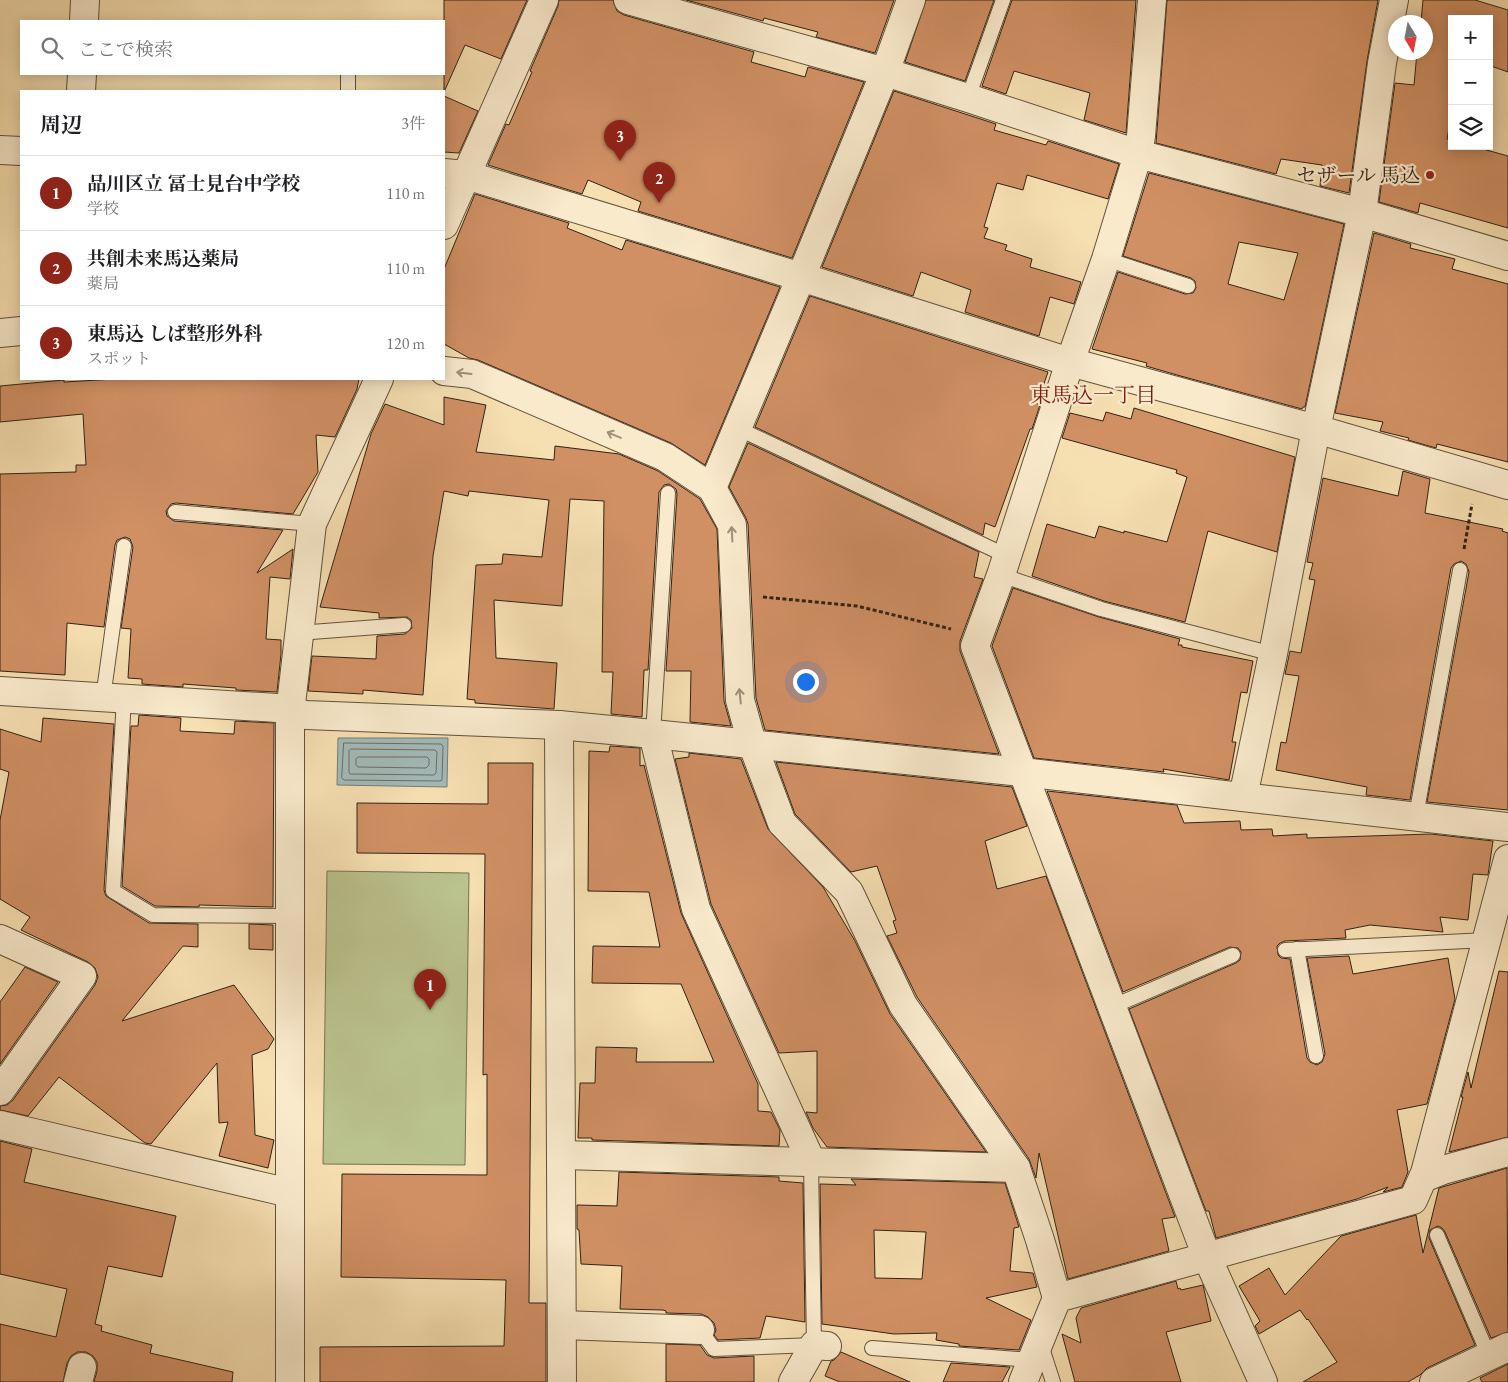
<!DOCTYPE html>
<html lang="ja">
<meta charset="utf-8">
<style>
:root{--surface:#fff;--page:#f6f6f6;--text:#202124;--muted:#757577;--line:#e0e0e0;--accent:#8f2418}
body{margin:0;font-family:"EB Garamond","Noto Serif JP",serif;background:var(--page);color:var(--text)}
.controls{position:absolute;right:15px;top:15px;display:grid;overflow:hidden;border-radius:0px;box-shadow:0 2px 12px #0003}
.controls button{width:45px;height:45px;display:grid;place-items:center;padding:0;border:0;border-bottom:1px solid var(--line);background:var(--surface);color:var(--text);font:25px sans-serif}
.compass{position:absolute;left:1388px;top:15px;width:45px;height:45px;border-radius:50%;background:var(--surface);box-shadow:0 2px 12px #0003;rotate:170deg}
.you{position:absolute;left:805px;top:681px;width:18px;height:18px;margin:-12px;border:4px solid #fff;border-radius:50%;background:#1a73e8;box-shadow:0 0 0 8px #1a73e833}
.badge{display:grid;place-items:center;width:32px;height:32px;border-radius:50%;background:var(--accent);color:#fff;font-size:16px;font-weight:700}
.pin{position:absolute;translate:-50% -41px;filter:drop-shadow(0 1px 2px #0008)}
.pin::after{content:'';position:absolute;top:26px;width:18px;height:15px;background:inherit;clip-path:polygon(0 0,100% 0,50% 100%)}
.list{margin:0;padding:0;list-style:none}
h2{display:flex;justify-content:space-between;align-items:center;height:65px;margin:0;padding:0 20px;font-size:21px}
h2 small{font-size:16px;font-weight:400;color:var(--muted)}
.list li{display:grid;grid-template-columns:32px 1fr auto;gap:15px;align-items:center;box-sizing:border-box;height:75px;padding:0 20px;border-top:1px solid var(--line)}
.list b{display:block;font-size:19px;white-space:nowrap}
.list p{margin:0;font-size:16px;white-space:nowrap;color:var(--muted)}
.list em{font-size:16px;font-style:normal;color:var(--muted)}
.icon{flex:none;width:28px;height:28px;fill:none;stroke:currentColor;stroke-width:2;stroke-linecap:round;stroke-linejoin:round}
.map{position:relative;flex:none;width:1508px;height:1382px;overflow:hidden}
.search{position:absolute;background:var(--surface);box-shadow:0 2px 12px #0003;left:20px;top:20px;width:425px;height:55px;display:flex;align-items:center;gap:12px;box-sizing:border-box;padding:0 18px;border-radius:0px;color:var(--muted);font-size:19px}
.panel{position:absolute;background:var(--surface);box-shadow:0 2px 12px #0003;left:20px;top:90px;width:425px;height:290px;border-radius:0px}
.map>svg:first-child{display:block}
.green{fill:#bac28d;stroke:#767251}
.water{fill:#a3b9b8;stroke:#757d77}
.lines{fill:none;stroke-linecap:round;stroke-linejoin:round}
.shore{stroke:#6a6e66;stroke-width:1}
.building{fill:#d09064;stroke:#312215;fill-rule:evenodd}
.service-casing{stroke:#62513c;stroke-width:16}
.minor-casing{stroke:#62513c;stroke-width:30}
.tertiary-casing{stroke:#62513c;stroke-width:30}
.path{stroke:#312215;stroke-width:3;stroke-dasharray:4 2.5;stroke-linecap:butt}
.service{stroke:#f9eacc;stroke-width:14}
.minor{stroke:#f9eacc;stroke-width:28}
.tertiary{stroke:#f9eacc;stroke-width:28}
.oneway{stroke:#9f907a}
.poi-dot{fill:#8f2418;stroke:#f9eacc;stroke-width:2}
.labels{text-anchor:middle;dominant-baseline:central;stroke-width:4.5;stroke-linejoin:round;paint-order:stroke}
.poi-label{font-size:20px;fill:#312215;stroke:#f9eacc;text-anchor:end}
.neighbourhood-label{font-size:21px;fill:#7a1f14;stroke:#f9eacc}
</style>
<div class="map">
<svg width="1508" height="1382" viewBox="0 0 1508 1382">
<rect width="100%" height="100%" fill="#f6dfb1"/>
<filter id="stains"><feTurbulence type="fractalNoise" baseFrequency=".004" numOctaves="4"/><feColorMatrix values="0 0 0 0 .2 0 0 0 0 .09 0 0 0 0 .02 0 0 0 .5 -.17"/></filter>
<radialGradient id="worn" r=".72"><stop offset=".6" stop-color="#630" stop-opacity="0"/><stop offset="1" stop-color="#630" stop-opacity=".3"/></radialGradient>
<path class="green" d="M327,871L469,873L465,1165L323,1164Z"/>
<path class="water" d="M338,738H448L447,787L337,785Z"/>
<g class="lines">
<g class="shore">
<path d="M344,743L441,744L443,746L442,780L440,781L344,780L342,778Z"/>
<path d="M351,749L435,750L437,752L436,773L434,775L350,774L349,772V751Z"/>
<path d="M359,757H427L429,759V765L426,768L358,767L356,765V759Z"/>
</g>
</g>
<g class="building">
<path d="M444,0H527L501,59L465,45L444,92Z"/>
<path d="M559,0H613L617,11L624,15L754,52L751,62L805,77L808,67L864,82L792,258L638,211L641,202L588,180L582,194L488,165L506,124L509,125L532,72L530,71L558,6Z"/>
<path d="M686,0H894L875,53L816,37L818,32L764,18L763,21Z"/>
<path d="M926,0H994L965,81L905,62Z"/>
<path d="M1012,0H1136L1126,133L1084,120L1090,93L1014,71L1006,94L982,86Z"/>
<path d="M1167,0H1378L1367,61L1349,193L1320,186L1322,165L1281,159L1276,174L1156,143Z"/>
<path d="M1423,0H1475L1508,10V72L1491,66L1492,93H1489V19H1452V111L1447,139L1452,141V146H1472L1508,156V228L1420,203L1418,213L1379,202L1395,83L1414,85L1417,52H1426V22H1421Z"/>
<path d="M894,91L996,124L994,130L1046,145L1048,141L1119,164L1108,199L1027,175L1023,190L997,183L984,227L988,228L984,238L1007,245L1005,250L1032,259L1030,267L1081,282L1074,304L1050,297L1039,336L965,312L971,290L921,272L913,296L822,267Z"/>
<path d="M444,96L478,111L459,153L444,152Z"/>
<path d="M1149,173L1344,224L1305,407H1303L1302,409L1177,375L1146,366L1147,363L1092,349L1118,272L1185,294L1193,293L1196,288L1195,281L1191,278L1123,256ZM1239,242L1298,253L1284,300L1228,284Z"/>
<path d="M475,194L569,223L567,228L622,250L626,240L780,287L705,465L671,443L478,360L469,358L444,344V269Z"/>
<path d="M1374,233L1411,244L1410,248L1455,259L1452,269L1508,284V462L1437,444L1436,448L1408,440L1409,438L1380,431L1383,422L1335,413Z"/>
<path d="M810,296L1048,372L1037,404L1040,405L1032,429H1030L995,527L985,523L983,535L755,427Z"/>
<path d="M115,379H359L357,389L335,437L316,435L318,472L293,514L176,503L171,504L166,511L167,516L174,521L283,530L257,573L293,549L290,579L270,577L266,639L281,640V654L277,692L236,690V688L183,684V687L142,684V679L128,678L131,629L121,628L133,547L130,539L125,537L117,540L115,545L104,627L67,623L65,675L0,671V474L76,472V465H86L83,414L0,422V386L64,380V382Z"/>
<path d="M444,397L486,405L476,452L554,460L555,446L619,454L658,471L700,499L717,529L724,701L731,726L690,722L691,671H666L677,494L676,489L669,484L664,485L659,492L648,670H644L642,717L611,714L613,672H602L604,501L570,499L562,606L494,600L496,658L557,663L554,709L475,703V700L467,699L476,565L502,564L503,554L542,557L549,500L469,491L468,496L444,491L433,556L423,695L363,690V694L308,691L312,656L376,659L377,636L405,634L412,628L411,620L407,617L379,618V613L320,607L371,434L385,404L444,425Z"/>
<path d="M1134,408L1295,457L1277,552L1208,531L1185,622L1104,601L1032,576L1047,524L1095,538L1099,526L1124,533V531L1167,542L1187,477L1176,473L1177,470L1062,438L1070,413L1103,421L1106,412L1131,419Z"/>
<path d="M748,443L979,552L974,577L983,579L960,641V651L999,754L765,730L756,698L748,524L746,518L729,487Z"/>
<path d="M1403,471L1430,479L1425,513L1503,529L1502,531L1508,533V810L1427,802L1469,572L1466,564L1461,561L1454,564L1451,568L1410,800L1366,795L1367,787L1276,770L1281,742L1286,743L1299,676L1285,674L1290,651L1301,653L1315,580L1309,579L1313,563L1307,562L1323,478L1398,496Z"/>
<path d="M1013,588L1099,617L1180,639L1178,645H1182V647L1253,661L1247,693L1241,692L1232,742H1236L1229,780L1163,769L1164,772L1034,758L992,646Z"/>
<path d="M139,715L181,718L180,731L234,734L235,721L274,723L273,907L199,905V907L155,906L122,886L131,726H138Z"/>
<path d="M43,718L114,724L104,890L106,896L149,923L198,924V947L183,946L122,1021L234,985L274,1039L268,1049L252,1055L255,1135L274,1140L268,1168L219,1156L228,1122L219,1123L217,1063L151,1144L145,1143L59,1077L28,1116L0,1110V1106L7,1105L13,1100L95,985L98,977L95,968L88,962L21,930L30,917L0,899V820L9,772L0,769V729L41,742Z"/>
<path d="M610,746L640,748V766L644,765L681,913L758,1084V1111L771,1112L780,1130L779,1146L592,1140V1138H578L580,1083H595L596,1047L637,1048L636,1062H714L681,984L592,983L593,946L660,947L649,892L588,891L589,751L609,752Z"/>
<path d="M689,753L741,759L768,829L823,887L855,941L890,1014L986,1152L827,1147L813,1128L806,1112L817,1113V1051L779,1053L711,904L675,759L689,757Z"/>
<path d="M776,762L1012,787L1027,826L985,841L997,889L1046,876L1175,1217L1162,1219L1169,1251L1068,1279L1039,1153L1036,1178L1029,1159L917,997L887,936L897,933L893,921L896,920L877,866L851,872L795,814Z"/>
<path d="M488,763H533L529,1303H546V1382H320V1347L504,1346L506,1280L341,1277L342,1174L487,1175V1074L483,1075L485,854L357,853V803L488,804Z"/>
<path d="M1047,791L1177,805L1184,823L1240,821L1241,830L1272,829L1273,836L1307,834V838L1431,834L1493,841L1488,875L1473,874L1468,920L1440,917L1443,932L1370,925L1345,930L1346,938L1285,941L1280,943L1277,946L1278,955L1281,958L1290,959L1307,1058L1310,1062L1317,1065L1322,1062L1325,1054L1307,958L1349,956L1353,974L1448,958L1455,999L1427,1104L1397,1110L1408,1172L1402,1187L1383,1192L1388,1187L1357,1199L1216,1238L1209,1211H1206L1129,1009L1236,963L1240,960L1241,952L1238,948L1230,947L1123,992Z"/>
<path d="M249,924L273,925V950L249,949Z"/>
<path d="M25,967L58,982L0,1064V1002Z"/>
<path d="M1499,971L1508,972V1137L1449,1152L1463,1097H1461L1468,1072L1471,1088Z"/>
<path d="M0,1141L32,1149L24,1182L176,1216L162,1277L108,1266L95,1324L102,1326L101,1331L152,1345L150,1353L233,1372L232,1382H94L97,1371V1362L93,1356L86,1352H77L71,1356L67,1363L63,1382H0V1324L56,1337L67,1289L0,1274Z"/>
<path d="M1507,1168L1508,1332L1491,1338L1445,1232L1442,1228L1438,1226L1430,1230L1429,1238L1475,1345L1427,1368L1420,1375L1408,1382H1303L1337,1362L1308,1319L1307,1320L1300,1310L1259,1334L1255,1326L1260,1321L1239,1286L1269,1268L1285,1295L1341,1236L1416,1215L1423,1253L1439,1188Z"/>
<path d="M619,1172L779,1177V1181L803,1183L805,1322L766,1316L760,1338L718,1340L714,1335L716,1330L714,1323L708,1317L701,1314L666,1313V1311L663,1310L620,1309L622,1266L581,1264L579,1230L577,1229V1205L617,1206Z"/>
<path d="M851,1179L1005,1183L1019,1227L1014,1228L1010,1271L1033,1273L1037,1287L986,1298L1031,1320L1019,1350L959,1346V1344L936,1340L937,1333L894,1334L822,1324L820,1184L856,1185ZM874,1230L926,1232L922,1279L875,1278Z"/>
<path d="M1176,1281L1178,1289L1180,1288L1181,1290L1203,1285L1211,1321L1166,1332L1181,1382H1075L1062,1334L1081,1343L1076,1318L1081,1308Z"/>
<path d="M666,1344L700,1345L707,1355L714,1358L754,1356V1382H666Z"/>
<path d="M841,1352L910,1382H840L825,1376L831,1361L834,1360Z"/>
<path d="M951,1363L1010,1367L1002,1382H943Z"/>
<path d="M1508,1364V1382H1482L1480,1378Z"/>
</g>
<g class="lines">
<g class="service-casing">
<g id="service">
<path d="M348,91V74"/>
<path d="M968,98L1003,0"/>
<path d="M1106,259L1188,286"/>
<path d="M737,428L1007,556"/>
<path d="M175,512L312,524"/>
<path d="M1001,575L1101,609L1273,654"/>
<path d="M298,633L404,625"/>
<path d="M103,698L124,546"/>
<path d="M124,698L113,891L153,915L291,916"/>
<path d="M653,734L668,493"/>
<path d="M1416,816L1460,570"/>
<path d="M1297,949L1316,1056"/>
<path d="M1285,950L1487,940"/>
<path d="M1111,1007L1233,955"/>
<path d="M1437,1235L1489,1356"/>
<path d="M700,1330L714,1349L814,1345L811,1161"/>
<path d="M1041,1345L1053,1382"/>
<path d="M872,1348L1032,1360"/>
</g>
</g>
<g class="minor-casing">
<g id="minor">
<path d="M628,0L885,72L968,98L1138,154L1362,213L1508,256"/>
<path d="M1152,0L1141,136L1138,154L1106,259L1070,362L1001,575L975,646L1207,1257L1263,1382"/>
<path d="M84,21L85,0"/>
<path d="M81,91L82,74"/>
<path d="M0,150L21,151"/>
<path d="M444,173L466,175L801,277L1070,362L1316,429L1508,485"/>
<path d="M444,225L544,0"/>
<path d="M0,333L21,331"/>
<path d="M444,371L472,374L665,457L712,488L732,525L740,700L752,743L782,823L849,892L903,1005L1016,1168L1040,1240L1057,1298"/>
<path d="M712,488L801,277L885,72L911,0"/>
<path d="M0,691L277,708L306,715L559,725L653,734L1022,772L1508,827"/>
<path d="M559,725L562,1382"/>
<path d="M653,734L696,909L811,1161"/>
<path d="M1243,797L1273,654L1316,429L1362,213L1382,63L1394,0"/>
<path d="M0,939L82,976L0,1091"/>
<path d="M562,1155L1016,1168"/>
<path d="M1423,1178L1443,1170L1508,1152"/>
<path d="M562,1325L700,1330"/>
<path d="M78,1382L82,1367"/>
<path d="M793,1382L814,1345L827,1346"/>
<path d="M1023,1382L1057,1298L1413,1200L1425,1173L1508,859"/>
<path d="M1434,1382L1508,1347"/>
</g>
</g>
<g class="tertiary-casing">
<g id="tertiary">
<path d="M0,1125L290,1193"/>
<path d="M290,1382V713L312,524L379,379"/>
</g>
</g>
<g class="path">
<path d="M1464,549L1472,504"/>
<path d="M763,597L857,606L951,629"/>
</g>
<use href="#service" class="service"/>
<use href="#minor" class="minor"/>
<use href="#tertiary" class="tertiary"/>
</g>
<defs><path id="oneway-shaft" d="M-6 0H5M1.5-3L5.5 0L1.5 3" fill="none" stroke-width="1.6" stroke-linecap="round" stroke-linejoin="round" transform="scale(1.25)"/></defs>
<g class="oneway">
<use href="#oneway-shaft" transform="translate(464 373) rotate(-173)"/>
<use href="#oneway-shaft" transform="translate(614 435) rotate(-157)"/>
<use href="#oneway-shaft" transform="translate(732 534) rotate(-93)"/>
<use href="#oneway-shaft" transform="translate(740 696) rotate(-96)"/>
</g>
<circle class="poi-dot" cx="1430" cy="175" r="5"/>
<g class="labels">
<g class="poi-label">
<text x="1420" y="175">セザール 馬込</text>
</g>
<g class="neighbourhood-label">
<text x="1093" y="394">東馬込一丁目</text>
</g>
</g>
<rect width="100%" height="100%" filter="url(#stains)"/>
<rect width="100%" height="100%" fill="url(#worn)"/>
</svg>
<div class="controls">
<button>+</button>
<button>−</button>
<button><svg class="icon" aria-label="layers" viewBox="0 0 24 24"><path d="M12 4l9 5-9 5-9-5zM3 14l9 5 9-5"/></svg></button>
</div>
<svg class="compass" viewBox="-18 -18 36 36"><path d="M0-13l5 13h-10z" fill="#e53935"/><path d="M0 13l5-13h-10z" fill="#757577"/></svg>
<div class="you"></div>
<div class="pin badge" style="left:430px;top:1010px">1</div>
<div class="pin badge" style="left:659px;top:203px">2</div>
<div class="pin badge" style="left:620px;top:161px">3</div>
<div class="search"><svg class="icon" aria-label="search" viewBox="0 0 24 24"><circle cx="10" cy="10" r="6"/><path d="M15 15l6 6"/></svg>ここで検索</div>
<section class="panel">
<h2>周辺<small>3件</small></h2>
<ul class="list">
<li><span class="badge">1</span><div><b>品川区立 冨士見台中学校</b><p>学校</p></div><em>110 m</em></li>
<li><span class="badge">2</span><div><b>共創未来馬込薬局</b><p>薬局</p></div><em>110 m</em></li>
<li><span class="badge">3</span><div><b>東馬込 しば整形外科</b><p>スポット</p></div><em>120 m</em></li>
</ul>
</section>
</div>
